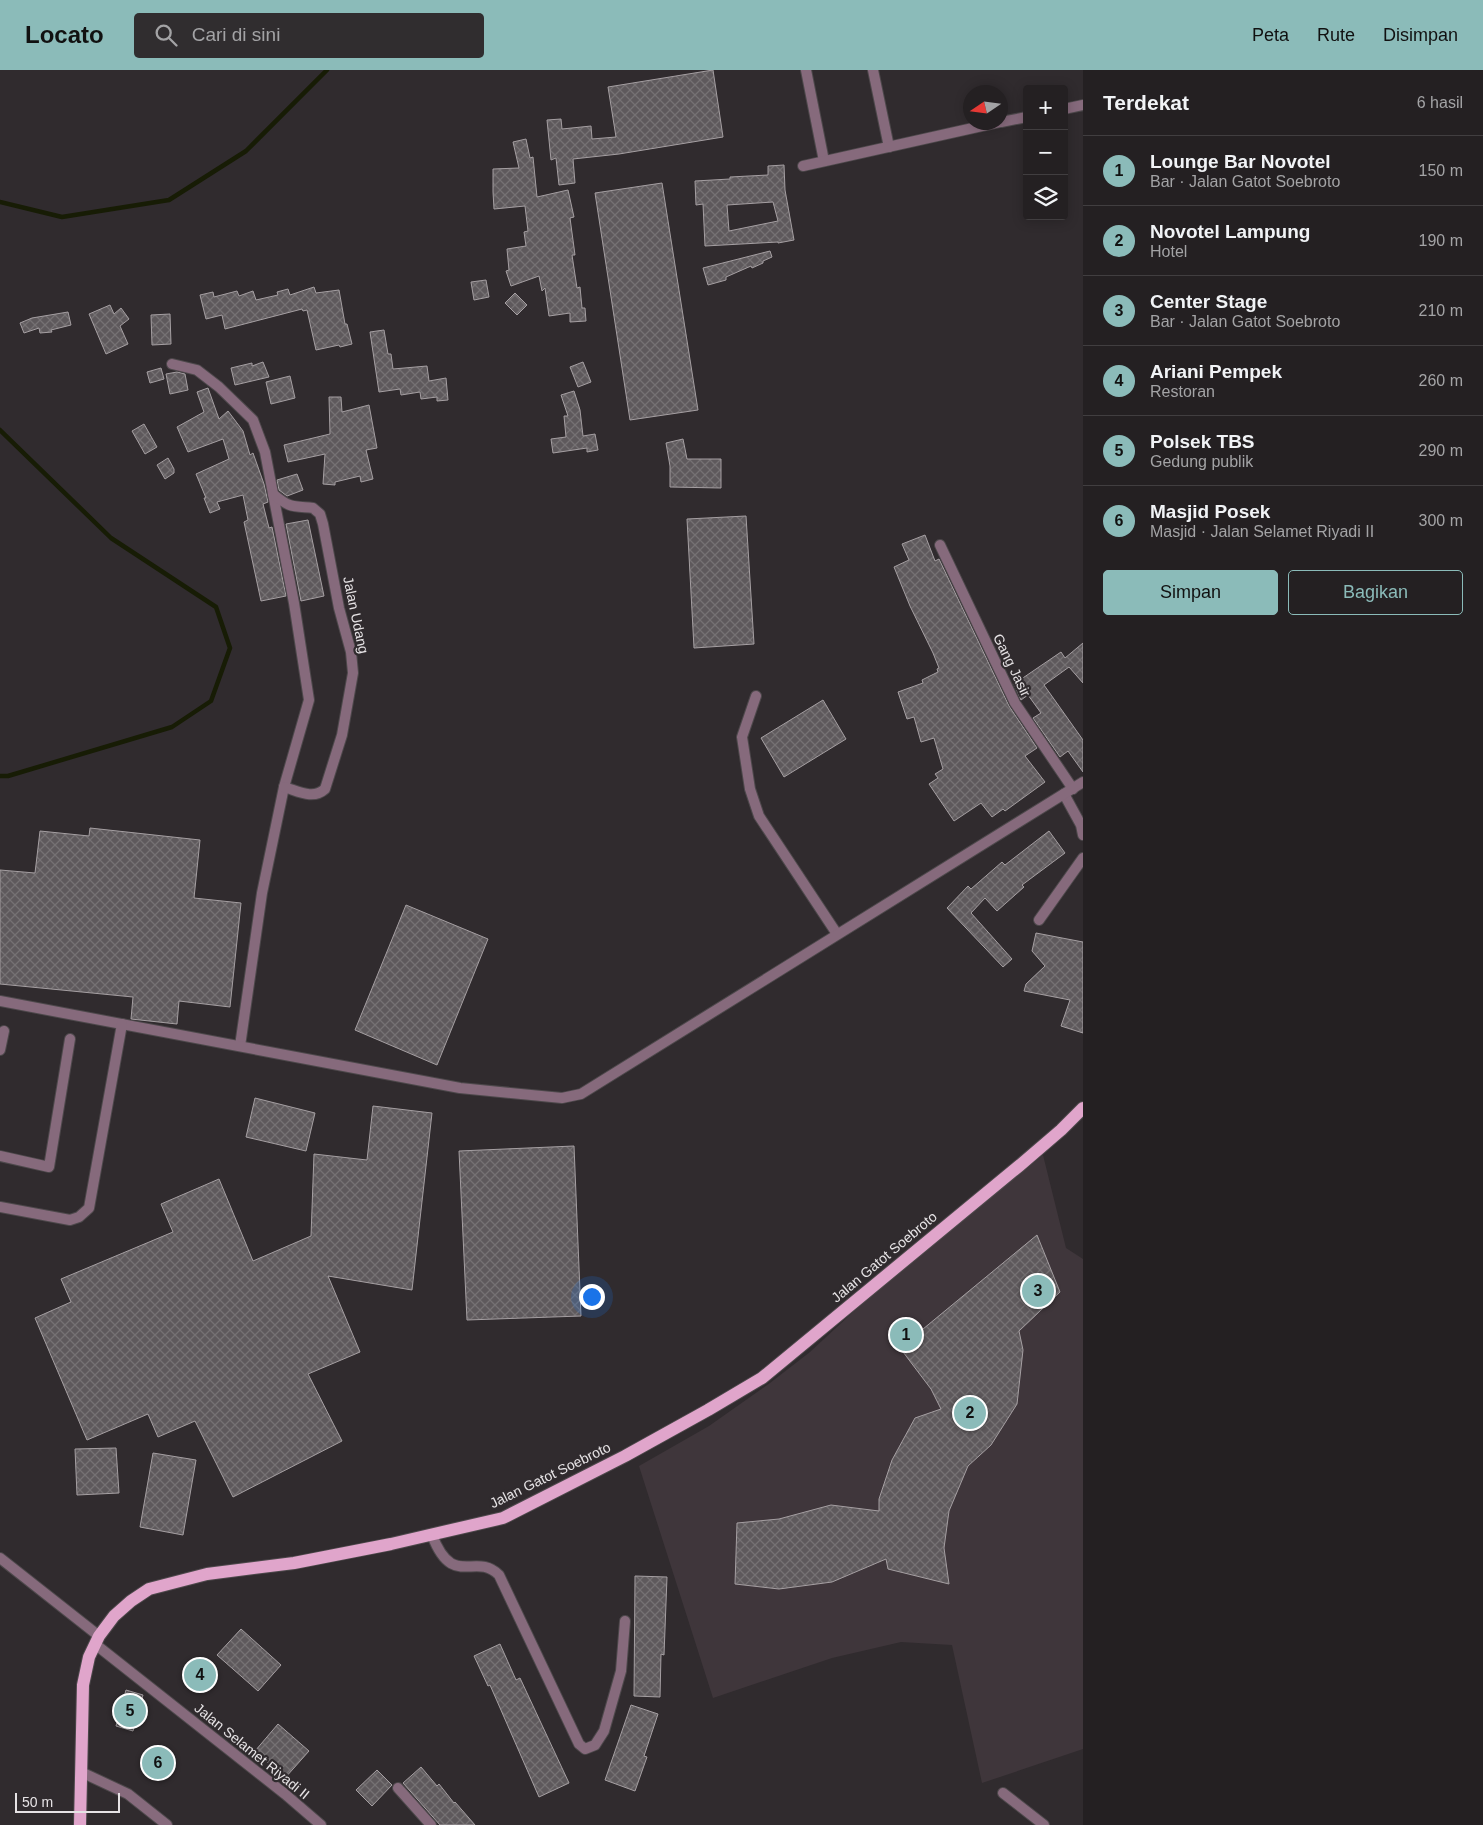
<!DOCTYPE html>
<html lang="id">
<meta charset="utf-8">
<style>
:root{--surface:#242022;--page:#302d2f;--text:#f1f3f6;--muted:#a3a3a5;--line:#413e40;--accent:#8bbbb9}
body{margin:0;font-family:Arial,sans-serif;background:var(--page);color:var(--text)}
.controls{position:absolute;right:15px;top:15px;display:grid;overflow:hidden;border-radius:5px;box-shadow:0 2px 12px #0003}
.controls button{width:45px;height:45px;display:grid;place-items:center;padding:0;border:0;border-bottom:1px solid var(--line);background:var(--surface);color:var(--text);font:25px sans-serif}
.compass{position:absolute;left:963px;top:15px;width:45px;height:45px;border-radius:50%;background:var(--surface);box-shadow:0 2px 12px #0003;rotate:257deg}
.scale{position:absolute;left:15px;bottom:12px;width:105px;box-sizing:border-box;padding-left:5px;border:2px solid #e6e3e5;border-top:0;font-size:14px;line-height:18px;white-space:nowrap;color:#e6e3e5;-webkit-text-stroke:4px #302b2e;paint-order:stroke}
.you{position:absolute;left:591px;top:1226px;width:18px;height:18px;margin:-12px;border:4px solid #fff;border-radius:50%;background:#1a73e8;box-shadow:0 0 0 8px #1a73e833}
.badge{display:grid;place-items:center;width:32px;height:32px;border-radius:50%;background:var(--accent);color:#111;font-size:16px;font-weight:700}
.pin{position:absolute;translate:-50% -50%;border:2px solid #fff;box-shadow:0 1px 5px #0006}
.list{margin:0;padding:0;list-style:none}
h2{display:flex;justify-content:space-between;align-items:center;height:65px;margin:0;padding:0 20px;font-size:21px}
h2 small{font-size:16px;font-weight:400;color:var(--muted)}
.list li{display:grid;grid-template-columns:32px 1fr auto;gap:15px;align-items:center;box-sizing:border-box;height:70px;padding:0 20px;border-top:1px solid var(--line)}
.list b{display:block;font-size:19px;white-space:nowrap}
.list p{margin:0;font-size:16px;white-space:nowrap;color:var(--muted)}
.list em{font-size:16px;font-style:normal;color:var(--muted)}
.actions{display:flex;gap:10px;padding:15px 20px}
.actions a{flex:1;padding:11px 0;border:1px solid var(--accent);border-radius:5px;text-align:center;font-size:18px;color:var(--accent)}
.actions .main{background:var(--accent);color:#111}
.icon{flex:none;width:28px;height:28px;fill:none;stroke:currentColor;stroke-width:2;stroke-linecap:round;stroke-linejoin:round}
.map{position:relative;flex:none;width:1083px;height:1755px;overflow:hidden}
header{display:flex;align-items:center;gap:30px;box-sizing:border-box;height:70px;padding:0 25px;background:var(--accent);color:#111}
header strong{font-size:24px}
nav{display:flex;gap:28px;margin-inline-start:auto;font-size:18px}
.search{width:350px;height:45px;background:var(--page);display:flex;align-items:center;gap:12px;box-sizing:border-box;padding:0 18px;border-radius:5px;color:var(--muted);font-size:19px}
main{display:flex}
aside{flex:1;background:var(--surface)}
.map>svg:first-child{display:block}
.built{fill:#3f363b}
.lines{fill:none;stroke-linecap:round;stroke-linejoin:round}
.stream{stroke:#171c05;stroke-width:4.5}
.building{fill:url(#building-cross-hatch);stroke:#a59fa2;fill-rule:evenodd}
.street-casing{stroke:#4d484b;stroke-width:12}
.primary-casing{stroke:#4d484b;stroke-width:14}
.street{stroke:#866a7c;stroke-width:10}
.primary{stroke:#e0a5cb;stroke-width:12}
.labels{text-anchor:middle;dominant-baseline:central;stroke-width:4.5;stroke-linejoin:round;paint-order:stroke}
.street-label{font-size:14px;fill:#e6e3e5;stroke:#302b2e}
</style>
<header>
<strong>Locato</strong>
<div class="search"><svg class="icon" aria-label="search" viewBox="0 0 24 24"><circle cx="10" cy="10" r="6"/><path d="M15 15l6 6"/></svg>Cari di sini</div>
<nav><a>Peta</a><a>Rute</a><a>Disimpan</a></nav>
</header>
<main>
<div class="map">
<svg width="1083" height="1755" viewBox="0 0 1083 1755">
<defs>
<pattern id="building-cross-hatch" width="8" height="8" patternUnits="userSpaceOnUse" patternTransform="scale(1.25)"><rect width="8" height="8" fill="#5e595c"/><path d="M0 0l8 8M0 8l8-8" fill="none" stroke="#757173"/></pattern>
</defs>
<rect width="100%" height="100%" fill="#302b2e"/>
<path class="built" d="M1043,1085L1066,1178L1083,1189V1679L982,1713L952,1575L901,1572L832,1588L713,1628L639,1396L709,1356L770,1313L810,1282L880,1217Z"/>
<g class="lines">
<g class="stream">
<path d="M0,132L62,147L169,130L246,81L327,0"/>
<path d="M0,360L111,468L216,537L230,578L211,631L172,657L8,706H0"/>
</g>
</g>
<g class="building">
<path d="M713,0L723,67L619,84L573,89L575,113L559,115L556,88L551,90L547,50L561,49L562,59L591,56L592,69L616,67L608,17Z"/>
<path d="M526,69L530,88L533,87L537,127L568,120L574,147L570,148L575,185H572L577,218L580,217L582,238H585L586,251L570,252V243L549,246L545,218L542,221L539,206L511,216L506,201L509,200L507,179L526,176L524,162L528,161L525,136L494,139L493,122V99L519,98L513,72Z"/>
<path d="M784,95L785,120L794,170L778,173V172L705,176L703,134L696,135L695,111L730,109V107L768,105V96ZM773,132L778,151L729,161L727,135Z"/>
<path d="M662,113L698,340L630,350L595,123Z"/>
<path d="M770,181L772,187L763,191V193L752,198L751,196L726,207V210L708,215L703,198Z"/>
<path d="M486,210L489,227L474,230L471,212Z"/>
<path d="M314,217L316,223L339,220L345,254H347L352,274L340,277L339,275L316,280L307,240L303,241L302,239L225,259L222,245L206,249L200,225L213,222L214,227L237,221L239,226L253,221L256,230L278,225L277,222L288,219L290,225Z"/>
<path d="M515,223L527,235L517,245L505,233Z"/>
<path d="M110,235L114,244L121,238L129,249L120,256L128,274L106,284L89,244Z"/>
<path d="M68,242L71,255L51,260L52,262L40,263L39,258L24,263L20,253L32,248Z"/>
<path d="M170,244L171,274L152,275L151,245Z"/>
<path d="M384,260L388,284H391L393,299L427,296L429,311L446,308L448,330L437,331V327L421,329L420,322L401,325L400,319L379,322L370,262Z"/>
<path d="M263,292L269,307L235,315L231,298L252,293V296Z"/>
<path d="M583,292L591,312L578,317L570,297Z"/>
<path d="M161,298L164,309L150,313L147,302Z"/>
<path d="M177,302L185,304L188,320L170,324L166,304Z"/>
<path d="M290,306L295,328L271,334L266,312Z"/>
<path d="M208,318L219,349L228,341L243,361L250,385L253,383L264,414L268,432L263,434L269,458L272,457L286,526L261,531L244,452L248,450L243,425L217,432L220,439L210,443L204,428H206L196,404L229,389L223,369L188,382L177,357L204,342L197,322Z"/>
<path d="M574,321L580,340L583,366L595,364L598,380L587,382V378L553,383L551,369L566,367L564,346H568L561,325Z"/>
<path d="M329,327H341L342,342L369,335L377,378L366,380L373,409L361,412L360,406L335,412V415L323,414L325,384L288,392L284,375L330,364Z"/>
<path d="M144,354L157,377L145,384L132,361Z"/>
<path d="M683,369L687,389H721V418L670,417V396L666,373Z"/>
<path d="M168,388L174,399V403L165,409L157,395Z"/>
<path d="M297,404L303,420L287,426L279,420L277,410Z"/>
<path d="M746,446L754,574L694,578L687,449Z"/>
<path d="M308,450L324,526L301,531L286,454Z"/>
<path d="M925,465L935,491L939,489L1009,636L1037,678L1025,686L1045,712L1005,741L1003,739L992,747L981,733L954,751L929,714L938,708L935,704L943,699L934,668L921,672L914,647L907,649L898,622L923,613L922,610L938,602L937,599L939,598L933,583L910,536L894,497L909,490L902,474Z"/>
<path d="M1083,573V613L1069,597L1044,615L1083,670V702L1068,681L1060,687L1033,648L1041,643L1028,625L1021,630L1014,614L1061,582L1065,588Z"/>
<path d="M823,630L846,669L784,707L761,668Z"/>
<path d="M90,758L200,770L194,828L241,833L230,937L179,931L177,954L131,949L133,927L0,914V800L35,803L40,761L89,766Z"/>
<path d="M1049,761L1065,783L1022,815L1024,817L997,841L985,828L971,843L1012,889L1003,897L947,838L968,816L971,819L1002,792L1005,795Z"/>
<path d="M406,835L488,869L437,995L355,960Z"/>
<path d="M1036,863L1083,872V963L1061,956L1070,930L1024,921L1026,914L1045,896L1032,881Z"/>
<path d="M255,1028L315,1043L306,1081L246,1067Z"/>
<path d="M373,1036L432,1043L412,1220L328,1206L360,1282L308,1304L342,1371L233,1427L195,1351L158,1367L148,1344L87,1370L35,1248L71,1232L61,1209L173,1162L161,1134L219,1109L253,1191L311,1166L314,1084L367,1090Z"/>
<path d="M574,1076L581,1246L467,1250L459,1081Z"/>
<path d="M1037,1165L1060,1222L1019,1261L1023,1280L1017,1334L991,1375L968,1396L949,1441L944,1478L949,1514L888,1499L886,1489L832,1512L779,1519L735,1514L737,1453L779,1449L831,1435L879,1441V1429L892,1390L915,1348L941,1339L931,1319L900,1278Z"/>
<path d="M116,1378L119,1423L77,1425L75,1379Z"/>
<path d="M153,1383L196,1390L183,1465L140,1457Z"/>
<path d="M635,1506L667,1507L664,1585L661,1584L660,1627L634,1626Z"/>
<path d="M241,1559L281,1595L258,1621L217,1585Z"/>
<path d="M500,1574L516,1610L520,1608L569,1713L539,1727L490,1615L488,1616L474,1586Z"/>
<path d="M126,1620L143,1625L133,1661L116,1656Z"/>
<path d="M631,1635L658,1644L644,1686L647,1687L635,1721L605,1710Z"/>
<path d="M278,1654L309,1681L285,1708L255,1681Z"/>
<path d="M421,1697L437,1716L439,1714L454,1733L455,1732L475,1755H440L403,1713Z"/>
<path d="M377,1700L392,1715L372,1736L356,1720Z"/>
</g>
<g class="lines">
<g class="street-casing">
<g id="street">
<path d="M806,0L824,91"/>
<path d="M873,0L889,77"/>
<path d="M1064,39L1083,35"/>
<path d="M1001,52L1027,47"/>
<path d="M803,96L1000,52"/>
<path d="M172,294L197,300L219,317L253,350L265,382L294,533L309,630L284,717L262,823L240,976"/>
<path d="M273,424C290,438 291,436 313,438L320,444L323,454L339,538L351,582L353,603L342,665L325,719C313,730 298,721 284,717"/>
<path d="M940,475L1015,633L1073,719"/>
<path d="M756,626L742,667L750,719L759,746L837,864"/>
<path d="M1064,724L1081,755L1083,765"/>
<path d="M1039,850L1083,788"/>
<path d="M0,931L460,1018L562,1028L581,1024L1083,712"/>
<path d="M0,980L4,961"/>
<path d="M0,1086L49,1097L70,969"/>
<path d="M0,1137L70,1150L79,1147L89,1138L122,954"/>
<path d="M432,1465C453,1520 475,1481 499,1505L579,1674L585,1679L595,1675L604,1661L621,1601L625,1551"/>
<path d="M0,1488L99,1566"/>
<path d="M95,1574L285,1724L321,1755"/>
<path d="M81,1702L128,1724L167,1755"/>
<path d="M398,1718L431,1755"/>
<path d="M1003,1723L1044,1755"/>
</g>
</g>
<g class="primary-casing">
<path id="primary" d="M80,1755L83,1615L89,1587L99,1566L114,1546L131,1531L149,1519L207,1504L294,1493L391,1474L503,1448L625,1386L708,1340L762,1308L1019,1096L1061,1060L1083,1038"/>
</g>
<use href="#street" class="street"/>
<use href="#primary" class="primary"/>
</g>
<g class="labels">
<g class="street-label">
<text transform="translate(356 545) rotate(78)">Jalan Udang</text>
<text transform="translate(1012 595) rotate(64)">Gang Jasir</text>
<text transform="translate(884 1187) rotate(-40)">Jalan Gatot Soebroto</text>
<text transform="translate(550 1405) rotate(-26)">Jalan Gatot Soebroto</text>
<text transform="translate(252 1681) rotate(39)">Jalan Selamet Riyadi II</text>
</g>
</g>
</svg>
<div class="controls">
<button>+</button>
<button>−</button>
<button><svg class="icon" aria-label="layers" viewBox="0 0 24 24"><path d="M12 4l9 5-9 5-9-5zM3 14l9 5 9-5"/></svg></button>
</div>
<svg class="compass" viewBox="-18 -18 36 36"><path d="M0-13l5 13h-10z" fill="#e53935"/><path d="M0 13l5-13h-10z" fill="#a3a3a5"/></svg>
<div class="scale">50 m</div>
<div class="you"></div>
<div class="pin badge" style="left:906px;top:1265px">1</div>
<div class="pin badge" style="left:970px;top:1343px">2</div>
<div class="pin badge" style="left:1038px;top:1221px">3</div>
<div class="pin badge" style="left:200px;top:1605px">4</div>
<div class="pin badge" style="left:130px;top:1641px">5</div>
<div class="pin badge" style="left:158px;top:1693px">6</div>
</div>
<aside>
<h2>Terdekat<small>6 hasil</small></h2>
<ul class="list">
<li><span class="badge">1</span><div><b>Lounge Bar Novotel</b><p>Bar · Jalan Gatot Soebroto</p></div><em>150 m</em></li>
<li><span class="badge">2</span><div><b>Novotel Lampung</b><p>Hotel</p></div><em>190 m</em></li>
<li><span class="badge">3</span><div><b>Center Stage</b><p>Bar · Jalan Gatot Soebroto</p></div><em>210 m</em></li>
<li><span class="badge">4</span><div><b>Ariani Pempek</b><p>Restoran</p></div><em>260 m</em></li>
<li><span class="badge">5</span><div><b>Polsek TBS</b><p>Gedung publik</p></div><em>290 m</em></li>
<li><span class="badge">6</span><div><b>Masjid Posek</b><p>Masjid · Jalan Selamet Riyadi II</p></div><em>300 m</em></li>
</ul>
<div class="actions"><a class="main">Simpan</a><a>Bagikan</a></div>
</aside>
</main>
